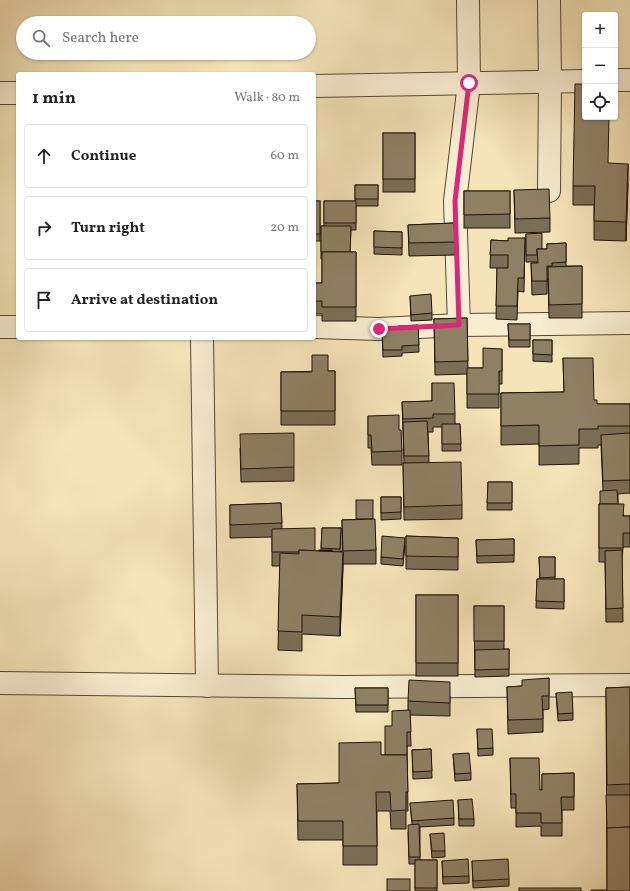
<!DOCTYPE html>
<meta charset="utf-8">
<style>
:root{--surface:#fff;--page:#f6f6f6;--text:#222;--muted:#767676;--line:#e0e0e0}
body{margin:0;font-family:Vollkorn,serif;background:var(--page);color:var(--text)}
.controls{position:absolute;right:12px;top:12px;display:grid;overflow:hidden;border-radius:4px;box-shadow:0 1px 3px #0004}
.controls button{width:36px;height:36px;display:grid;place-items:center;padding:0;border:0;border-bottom:1px solid var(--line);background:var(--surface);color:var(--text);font:20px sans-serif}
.stop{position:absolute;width:12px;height:12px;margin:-9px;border:3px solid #db2777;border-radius:50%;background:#fff}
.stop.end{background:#db2777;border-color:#fff;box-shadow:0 1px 4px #0008}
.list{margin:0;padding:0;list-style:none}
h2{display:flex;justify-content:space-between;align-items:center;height:52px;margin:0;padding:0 16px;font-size:17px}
h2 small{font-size:13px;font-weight:400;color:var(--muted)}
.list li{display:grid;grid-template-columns:26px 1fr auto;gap:12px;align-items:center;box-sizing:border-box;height:64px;margin:0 8px 8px;padding:0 8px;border:1px solid var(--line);border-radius:4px}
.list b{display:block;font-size:15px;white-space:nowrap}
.list em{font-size:13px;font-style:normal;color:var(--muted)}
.icon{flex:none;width:22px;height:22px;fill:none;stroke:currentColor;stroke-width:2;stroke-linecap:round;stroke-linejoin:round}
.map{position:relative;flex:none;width:630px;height:891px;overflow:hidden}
.search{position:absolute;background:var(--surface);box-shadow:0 1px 3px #0004;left:16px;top:16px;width:300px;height:44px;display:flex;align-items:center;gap:10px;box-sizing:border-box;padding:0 14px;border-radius:22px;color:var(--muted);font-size:15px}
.panel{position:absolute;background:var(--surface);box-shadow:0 1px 3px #0004;left:16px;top:72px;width:300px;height:268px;border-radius:4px}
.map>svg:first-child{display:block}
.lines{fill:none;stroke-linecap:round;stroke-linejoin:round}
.minor-casing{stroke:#564736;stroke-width:24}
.minor{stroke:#f8edd1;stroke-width:22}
.wall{fill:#7b6e56;stroke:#21130a}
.shaded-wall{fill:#645a46;stroke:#21130a}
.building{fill:#8f8064;stroke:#21130a}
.route{stroke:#db2777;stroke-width:5}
</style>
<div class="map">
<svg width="630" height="891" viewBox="0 0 630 891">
<rect width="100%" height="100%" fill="#f4e4b8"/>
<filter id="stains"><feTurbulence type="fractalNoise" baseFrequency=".005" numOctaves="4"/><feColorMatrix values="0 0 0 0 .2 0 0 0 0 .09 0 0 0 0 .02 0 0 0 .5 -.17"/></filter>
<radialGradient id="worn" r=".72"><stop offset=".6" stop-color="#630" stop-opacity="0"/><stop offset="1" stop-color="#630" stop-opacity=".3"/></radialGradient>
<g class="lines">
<g class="minor-casing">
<g id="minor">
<path d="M615,80H630"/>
<path d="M314,86L585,81"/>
<path d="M0,93H18"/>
<path d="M549,191L550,81L549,0"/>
<path d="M459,325L455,201L469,83L468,0"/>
<path d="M0,327H18"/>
<path d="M314,327L379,329L459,325L630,323"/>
<path d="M202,338L207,686"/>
<path d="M0,683L343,687L630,685"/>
</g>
</g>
<use href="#minor" class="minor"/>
</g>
<g class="wall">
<rect x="383" y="133" width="32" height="59"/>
<path d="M608,163L628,183L626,241L594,240V205H573V186Z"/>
<path d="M355,185H378V206H356V230H351L350,252H356V321H322V314H314V283H322V259H321V226H324V201H355Z"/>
<path d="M514,190L550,218V232L515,233Z"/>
<rect x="464" y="191" width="46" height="37"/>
<rect x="314" y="201" width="6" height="40"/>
<path d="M454,223L455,255L409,256L408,225Z"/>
<path d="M374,231L402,232V255L374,254Z"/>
<path d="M526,234L542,249H547V244L566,243V266H582V318H549L548,279H547V294L532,295L531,263H537V262H526Z"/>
<path d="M525,238L524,292L518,291L517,320L496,319L497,268H490L491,240L508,241Z"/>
<path d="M410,296L432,313V320L411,321Z"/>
<path d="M467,318L468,368H483L502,349V384H499V408H467V374L435,375L434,319Z"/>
<path d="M508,324H530V347H509Z"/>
<path d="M418,325L419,352L402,353V356L383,357L382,330L398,329Z"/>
<path d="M533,340H552V362L533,361Z"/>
<path d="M563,358L597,404H630V493L618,494V504L624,516H630V547H623L622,562L623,622H606L605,562H599V504H600L603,491L601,445H598V448H579V464L539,465V444L501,445V393L564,392Z"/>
<path d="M328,371H335V425H281V372Z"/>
<path d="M432,383L455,414V424H460L461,451H442V427H433V432H428L429,463L462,505V519L404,520L403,463H404L402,402L432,401Z"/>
<path d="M368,416L399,430L402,451V465H372L371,448H368Z"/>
<path d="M240,448L294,467V481L241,482Z"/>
<path d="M488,482H512V510H487Z"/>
<path d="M381,497H401V519L381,520Z"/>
<path d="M281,503L282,529L315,551H319L321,550L322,528H341L340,551L342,552V520L373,519L376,550V564H343L340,636L302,634V651L278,650L280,566H272V537L230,538V505Z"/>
<path d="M406,536L458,538V570L406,569Z"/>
<path d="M514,539V562L477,563L476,540Z"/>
<path d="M405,545L403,566L381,564V557Z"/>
<path d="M539,557H555V579H564V609L536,608L537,579H540Z"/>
<rect x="416" y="595" width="42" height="81"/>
<path d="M474,606H504V649H509V676L475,677Z"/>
<path d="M549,678V709L543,710V732L508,734L507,687L522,686Z"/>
<path d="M630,687V891L607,890L606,688Z"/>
<path d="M355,688H388V712H356Z"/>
<path d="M556,693L573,713V720L558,721Z"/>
<path d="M450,696V716L410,715L411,746H407L408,811H406V829H391L390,811H377V865H343V840H298L297,784L339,783L381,755H385L392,726L408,710V701Z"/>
<path d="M477,729L493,748V755L478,756Z"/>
<path d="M431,749L432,778L413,779L412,750Z"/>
<path d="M453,754L471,773V780L455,781Z"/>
<path d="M510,758L540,790H542V774L574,773V810H562V836H541V826L516,827V808H511Z"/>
<path d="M458,800L474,819V826H459Z"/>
<path d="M410,803L454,818V825L420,827V860H437V891H415V864H409L408,832L412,825Z"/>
<path d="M430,834L445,851V857L432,858Z"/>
<path d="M442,861L469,876V883L443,884Z"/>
<path d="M472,861L509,879V886L473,888Z"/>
</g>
<g class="shaded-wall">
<path d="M628,164V183L626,241V222Z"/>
<path d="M343,552V570L340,636V617Z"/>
</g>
<g class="building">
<path d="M575,84H585V117H609L608,163L628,164L626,222L594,221L595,186H573Z"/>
<rect x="383" y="133" width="32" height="46"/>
<rect x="355" y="185" width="23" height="14"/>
<path d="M549,189L550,218L515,219L514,190Z"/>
<path d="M464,191H510V214L464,215Z"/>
<rect x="314" y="201" width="6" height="33"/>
<rect x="324" y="201" width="32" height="22"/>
<path d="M454,223L455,242L409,243L408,225Z"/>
<path d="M321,226H351L350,252H321Z"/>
<path d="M374,231L402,232V248L374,247Z"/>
<path d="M542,233V249H537V255H526V234Z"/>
<path d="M508,238H525L524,278H518L517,306H496L497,268H508V255H490L491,240L508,241Z"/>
<path d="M566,243V262L552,263V266H547V281H532L531,263H538L537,249H547V244Z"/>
<path d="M322,252H356V307H322V301H314V283H322Z"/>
<path d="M582,266V304L549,305L548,267Z"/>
<path d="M431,294L432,313L411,315L410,296Z"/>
<path d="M467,318L468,361L435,362L434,319Z"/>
<path d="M508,324H530V340H509Z"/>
<path d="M418,325L419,345L402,346V350H383L382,330L398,329V326Z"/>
<path d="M533,340H552V355L533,354Z"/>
<path d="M483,348L502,349V371H499V394H467V368H483Z"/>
<path d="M312,355H328V371H335V411H281V372H312Z"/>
<path d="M563,358H593L594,400H597V404H630V426H598V429H579V445L539,446V425L501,426V393L564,392Z"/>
<path d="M432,383H454L455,414H433V418L403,419L402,402L432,401Z"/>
<path d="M399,415V430H401L402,451L372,452L371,435H368V416Z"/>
<path d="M427,421L429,456H404L403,422Z"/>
<path d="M442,424H460L461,444H442Z"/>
<path d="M294,433V467L241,469L240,434Z"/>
<path d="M630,433V480L603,481L601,435Z"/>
<path d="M461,462L462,505L404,507L403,463Z"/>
<path d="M488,482H512V503H487Z"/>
<path d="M617,490L618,504H600V491Z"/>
<path d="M381,497H401V512L381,513Z"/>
<rect x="356" y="500" width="17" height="19"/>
<path d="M281,503L282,523L230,525V505Z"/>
<path d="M599,504H624L623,516H630V533H623V548H599Z"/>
<path d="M375,519L376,550L343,551L342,520Z"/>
<path d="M315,528V551L299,550V552H272V529Z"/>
<path d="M322,528H341L340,549L321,548Z"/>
<path d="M382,536L405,538L403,559L381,557Z"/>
<path d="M406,536L458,538V557L406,556Z"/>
<path d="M514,539V555L477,556L476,540Z"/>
<path d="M299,550L343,552L340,617L302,615V632L278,631L280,553L299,554Z"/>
<rect x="319" y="550" width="13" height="1"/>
<path d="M622,550L623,608L606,609L605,551Z"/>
<path d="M539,557H555V577L540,578Z"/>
<path d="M537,579H564V602L536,601Z"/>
<rect x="416" y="595" width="42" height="68"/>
<rect x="474" y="606" width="30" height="35"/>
<path d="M509,649V669L475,670V650Z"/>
<path d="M549,678V696H542L543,719L508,720L507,687L522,686V680Z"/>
<path d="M409,680L450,682V703L408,701Z"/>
<path d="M630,687V784L607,785L606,688Z"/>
<path d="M355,688H388V705H356Z"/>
<path d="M572,692L573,713L558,714L556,693Z"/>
<path d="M410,710L411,732H407V755H385V726H392V711Z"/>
<path d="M477,729H492L493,748L478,749Z"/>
<path d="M381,742V755H407L408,792H406V810L391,811L390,792H376L377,846H343V821H298L297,784L339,783V743Z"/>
<path d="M431,749L432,771L413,772L412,750Z"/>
<path d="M469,753L471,773L455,774L453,754Z"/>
<path d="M510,758H539L540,790H542V774L574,773V797H561L562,823H541V813H516V794H511Z"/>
<path d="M606,795H630V827L607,828V829Z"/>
<path d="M472,799L474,819H459L458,800Z"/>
<path d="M453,800L454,818L412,821L410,803Z"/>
<path d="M419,824L420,857H409L408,825Z"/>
<path d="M630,827V891H591V890H607V828Z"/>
<path d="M444,833L445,851H432L430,834Z"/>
<path d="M468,859L469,876L443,877L442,861Z"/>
<path d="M508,859L509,879L473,881L472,861Z"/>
<rect x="415" y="860" width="22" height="28"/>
<rect x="387" y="879" width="23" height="12"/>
<rect x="519" y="888" width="62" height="3"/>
</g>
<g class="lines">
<path class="route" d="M379,329L459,325L455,201L469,83"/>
</g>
<rect width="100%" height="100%" filter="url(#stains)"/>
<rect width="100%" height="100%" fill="url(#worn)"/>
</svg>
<div class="controls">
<button>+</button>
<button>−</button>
<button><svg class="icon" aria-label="locate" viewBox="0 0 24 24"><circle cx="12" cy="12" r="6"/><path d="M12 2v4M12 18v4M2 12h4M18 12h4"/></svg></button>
</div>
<div class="stop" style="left:469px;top:83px"></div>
<div class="stop end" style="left:379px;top:329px"></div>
<div class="search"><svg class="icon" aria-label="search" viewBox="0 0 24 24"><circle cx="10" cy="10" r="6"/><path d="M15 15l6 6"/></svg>Search here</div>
<section class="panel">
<h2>1 min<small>Walk · 80 m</small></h2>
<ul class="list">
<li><svg class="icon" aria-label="ahead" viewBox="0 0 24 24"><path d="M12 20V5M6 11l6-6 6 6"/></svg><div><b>Continue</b></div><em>60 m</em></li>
<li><svg class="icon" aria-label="right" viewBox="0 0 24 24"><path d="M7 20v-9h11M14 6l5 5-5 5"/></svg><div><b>Turn right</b></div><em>20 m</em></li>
<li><svg class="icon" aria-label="arrive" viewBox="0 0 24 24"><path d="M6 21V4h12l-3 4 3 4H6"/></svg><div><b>Arrive at destination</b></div></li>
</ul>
</section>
</div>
